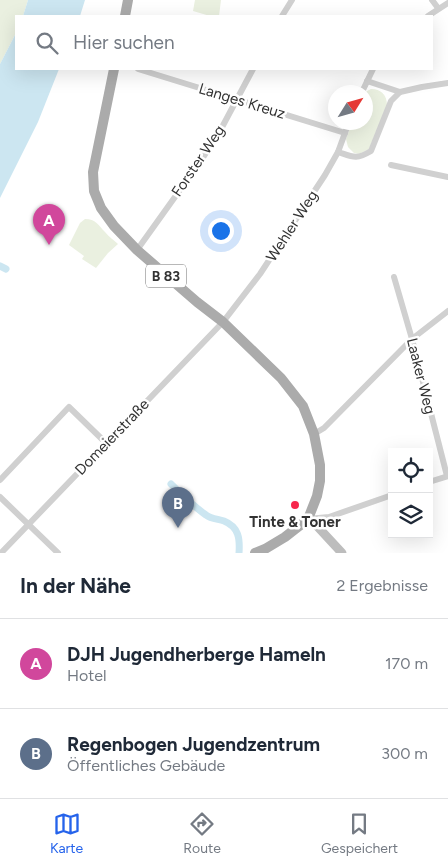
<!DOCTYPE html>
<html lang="de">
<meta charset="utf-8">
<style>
:root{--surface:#fff;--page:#f6f6f7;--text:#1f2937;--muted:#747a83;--line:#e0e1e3;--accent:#2563eb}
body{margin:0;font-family:Figtree,sans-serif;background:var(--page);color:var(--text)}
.controls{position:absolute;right:15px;bottom:15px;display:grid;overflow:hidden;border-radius:0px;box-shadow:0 5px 20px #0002}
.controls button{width:45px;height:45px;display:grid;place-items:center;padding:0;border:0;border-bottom:1px solid var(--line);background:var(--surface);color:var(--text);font:25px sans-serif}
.compass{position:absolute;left:328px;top:85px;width:45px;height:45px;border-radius:50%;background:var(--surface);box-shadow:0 5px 20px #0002;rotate:53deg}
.you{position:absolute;left:220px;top:230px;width:18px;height:18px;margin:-12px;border:4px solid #fff;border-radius:50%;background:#1a73e8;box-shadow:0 0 0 8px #1a73e833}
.badge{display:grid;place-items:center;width:32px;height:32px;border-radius:50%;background:var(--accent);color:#fff;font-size:16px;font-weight:700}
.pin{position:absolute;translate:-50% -41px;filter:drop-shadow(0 1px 2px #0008)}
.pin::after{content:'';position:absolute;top:26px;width:18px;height:15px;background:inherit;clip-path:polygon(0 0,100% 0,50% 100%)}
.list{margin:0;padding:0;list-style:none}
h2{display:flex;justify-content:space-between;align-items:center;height:65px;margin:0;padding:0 20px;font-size:21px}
h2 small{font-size:16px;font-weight:400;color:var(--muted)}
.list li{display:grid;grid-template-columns:32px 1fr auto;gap:15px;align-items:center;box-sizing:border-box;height:90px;padding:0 20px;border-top:1px solid var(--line)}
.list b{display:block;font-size:19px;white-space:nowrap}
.list p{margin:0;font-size:16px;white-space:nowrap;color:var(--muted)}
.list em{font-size:16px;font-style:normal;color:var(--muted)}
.icon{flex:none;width:28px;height:28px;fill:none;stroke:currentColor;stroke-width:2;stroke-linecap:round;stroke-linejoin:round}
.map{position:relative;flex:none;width:448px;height:553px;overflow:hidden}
.search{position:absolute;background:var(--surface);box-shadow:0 5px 20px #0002;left:15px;right:15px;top:15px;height:55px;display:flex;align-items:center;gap:12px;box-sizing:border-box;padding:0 18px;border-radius:0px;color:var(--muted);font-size:19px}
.sheet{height:245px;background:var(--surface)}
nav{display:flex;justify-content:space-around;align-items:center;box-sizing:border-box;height:70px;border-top:1px solid var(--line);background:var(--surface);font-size:14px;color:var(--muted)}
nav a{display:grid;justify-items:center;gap:2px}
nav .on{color:var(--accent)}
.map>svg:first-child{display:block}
.green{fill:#eaf0e0}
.water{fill:#cce6f1}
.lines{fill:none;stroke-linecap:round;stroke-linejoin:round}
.canal{stroke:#cce6f1;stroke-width:7}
.minor{stroke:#d0d0d0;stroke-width:6}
.secondary{stroke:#bdbdbd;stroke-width:9}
.primary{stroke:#ababab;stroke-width:10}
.poi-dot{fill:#f7274c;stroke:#fff;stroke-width:2}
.labels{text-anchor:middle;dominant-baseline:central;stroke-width:5;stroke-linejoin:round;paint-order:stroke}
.shield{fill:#fff;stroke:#707070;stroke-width:1}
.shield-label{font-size:14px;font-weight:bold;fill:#333}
.street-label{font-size:15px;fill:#333;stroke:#fff}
.poi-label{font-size:15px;font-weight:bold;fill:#333;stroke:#fff}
</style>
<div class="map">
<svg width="448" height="553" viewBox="0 0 448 553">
<rect width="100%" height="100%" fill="#fff"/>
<g class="green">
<path d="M0,0H28L23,16H16V33L0,64Z"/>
<path d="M195,0H221L219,16H210L193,11Z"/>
<path d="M371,89C381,89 387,95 387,105L369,149L359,154L354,153L348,147L346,139L352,123L366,122L365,92Z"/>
<path d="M85,219C96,219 98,225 105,232C109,237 114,240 118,244L108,253L96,268L82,259L84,256L69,245L80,223Z"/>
</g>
<g class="water">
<path d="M28,0H85L80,16H23Z"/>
<path d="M16,33V69H59L38,122L0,198V64Z"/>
</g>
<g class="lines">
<g class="canal">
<path d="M0,266L6,269"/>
<path d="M171,484C182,495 193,506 206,515C211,519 218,519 224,521C239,527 240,539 239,553"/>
</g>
<g class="minor">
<path d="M432,0L438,8"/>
<path d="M282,16L292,0"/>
<path d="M428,16L448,3"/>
<path d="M138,69L345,133"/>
<path d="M362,92L373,69"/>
<path d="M400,92L422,87L448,83"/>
<path d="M338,152C353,157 356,160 371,151L391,101L400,92L367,81"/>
<path d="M391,165L448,177"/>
<path d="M137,250L200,162L220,131L253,69"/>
<path d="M394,277L412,339L447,476"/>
<path d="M314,434L324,428L412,339L448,311"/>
<path d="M0,480L69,407L106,443"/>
<path d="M429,482L448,476"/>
<path d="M0,497L58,553"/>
<path d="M308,519L329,517L392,495"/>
<path d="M1,553L223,322L260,274L325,175L338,152L349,122"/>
</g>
<path class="secondary" d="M308,519L317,526L342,553"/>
<g class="primary">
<path d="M125,16L128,0"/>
<path d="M114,69L93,172L94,191L101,208L114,226L137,250L197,302L223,322L281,378L303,406L314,434L320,465V481L317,496L308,519L285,537L265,549L255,553"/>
</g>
</g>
<circle class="poi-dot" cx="295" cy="505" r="5"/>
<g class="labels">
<rect class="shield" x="146" y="264.5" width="40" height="23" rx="4"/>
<g class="shield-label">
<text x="166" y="276">B 83</text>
</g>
<g class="street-label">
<text transform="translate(242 101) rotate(17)">Langes Kreuz</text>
<text transform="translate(198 161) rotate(-56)">Forster Weg</text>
<text transform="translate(292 226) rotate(-57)">Wehler Weg</text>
<text transform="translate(421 376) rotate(76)">Laaker Weg</text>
<text transform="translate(112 437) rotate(-46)">Domeierstraße</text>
</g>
<g class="poi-label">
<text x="295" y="522">Tinte &amp; Toner</text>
</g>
</g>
</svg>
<div class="controls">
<button><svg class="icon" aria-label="locate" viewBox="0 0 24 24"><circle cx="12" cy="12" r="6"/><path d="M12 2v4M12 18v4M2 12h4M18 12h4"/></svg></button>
<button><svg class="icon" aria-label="layers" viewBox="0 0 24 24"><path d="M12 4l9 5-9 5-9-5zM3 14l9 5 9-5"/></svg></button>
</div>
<svg class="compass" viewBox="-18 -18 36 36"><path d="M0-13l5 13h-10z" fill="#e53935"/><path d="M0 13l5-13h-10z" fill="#747a83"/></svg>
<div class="you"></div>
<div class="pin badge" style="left:49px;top:245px;background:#d1479c">A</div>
<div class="pin badge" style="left:178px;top:528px;background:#5c6f8a">B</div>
<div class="search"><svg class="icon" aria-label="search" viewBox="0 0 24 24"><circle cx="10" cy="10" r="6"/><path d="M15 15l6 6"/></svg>Hier suchen</div>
</div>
<section class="sheet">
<h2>In der Nähe<small>2 Ergebnisse</small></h2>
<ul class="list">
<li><span class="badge" style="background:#d1479c">A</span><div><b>DJH Jugendherberge Hameln</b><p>Hotel</p></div><em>170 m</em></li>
<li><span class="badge" style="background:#5c6f8a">B</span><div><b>Regenbogen Jugendzentrum</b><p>Öffentliches Gebäude</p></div><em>300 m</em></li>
</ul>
</section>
<nav>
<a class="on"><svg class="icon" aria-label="map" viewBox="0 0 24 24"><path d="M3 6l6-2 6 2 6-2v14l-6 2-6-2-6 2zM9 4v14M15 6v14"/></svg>Karte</a>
<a><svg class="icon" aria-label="directions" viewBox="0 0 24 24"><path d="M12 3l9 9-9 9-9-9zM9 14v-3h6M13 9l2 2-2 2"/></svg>Route</a>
<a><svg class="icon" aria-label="saved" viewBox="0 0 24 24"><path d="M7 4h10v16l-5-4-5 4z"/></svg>Gespeichert</a>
</nav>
